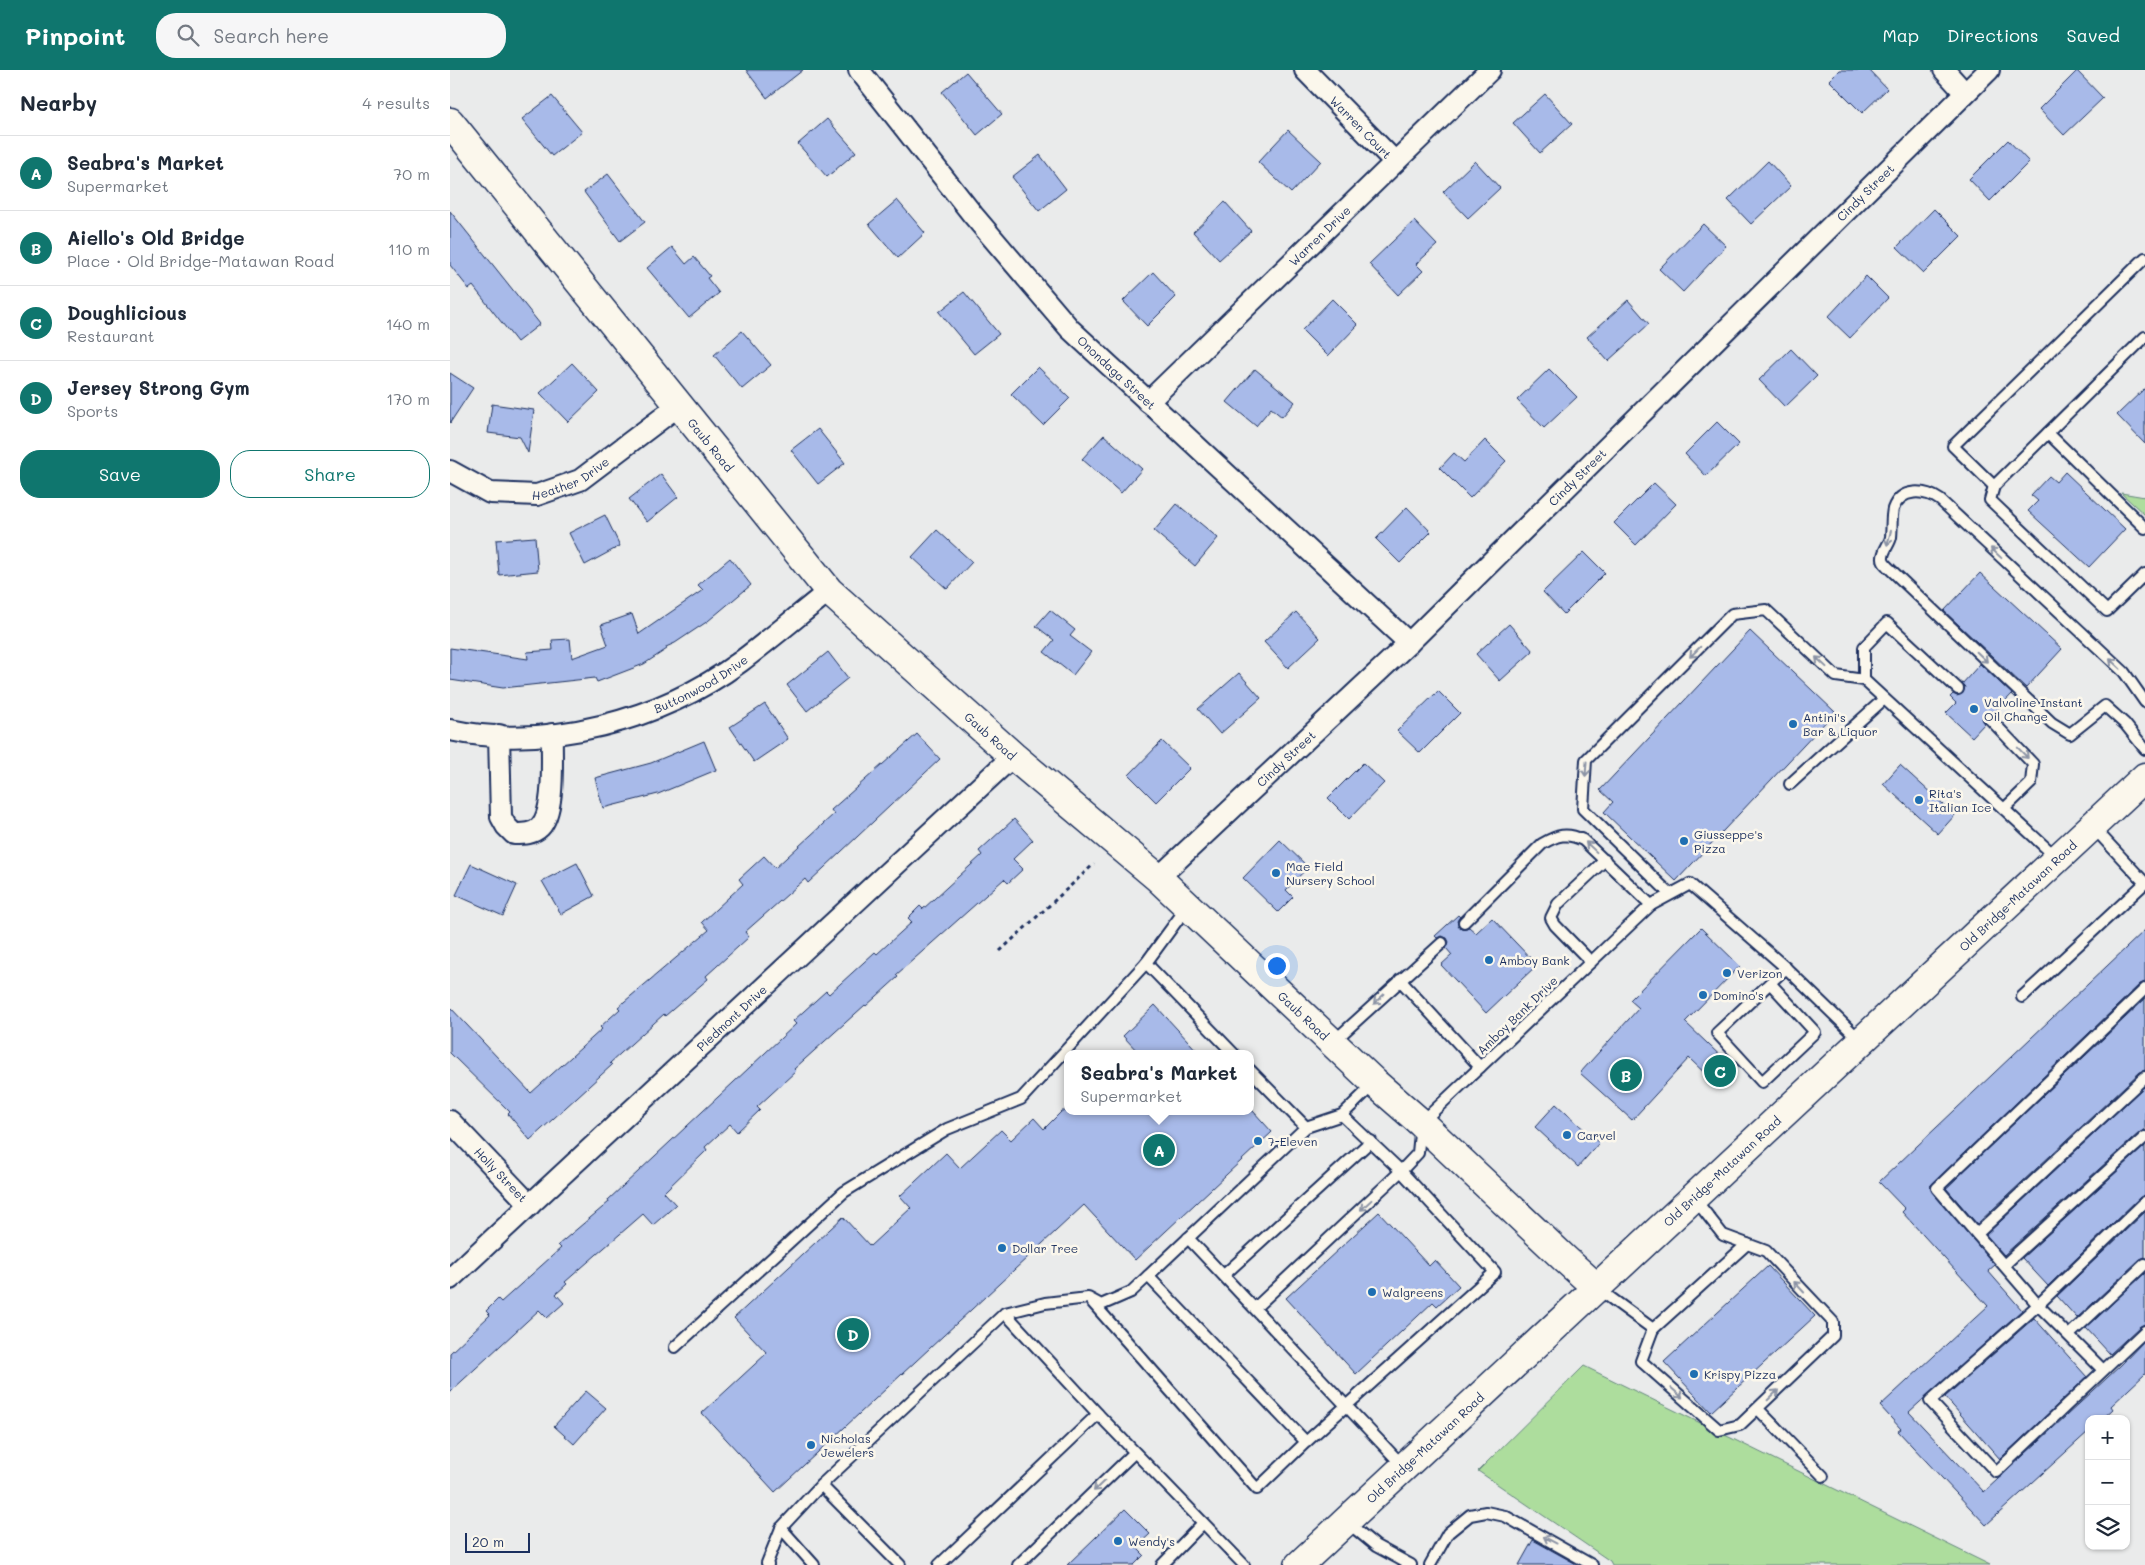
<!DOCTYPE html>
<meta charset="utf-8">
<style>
:root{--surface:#fff;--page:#f6f6f7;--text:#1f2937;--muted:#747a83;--line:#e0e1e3;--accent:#0f766e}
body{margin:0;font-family:Mali,sans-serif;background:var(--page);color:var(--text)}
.controls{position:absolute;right:15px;bottom:15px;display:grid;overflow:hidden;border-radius:10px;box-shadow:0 1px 4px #0004}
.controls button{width:45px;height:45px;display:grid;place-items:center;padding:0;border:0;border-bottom:1px solid var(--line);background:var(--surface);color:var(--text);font:25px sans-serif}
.scale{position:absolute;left:15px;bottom:12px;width:65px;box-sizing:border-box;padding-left:5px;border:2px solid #1b2f5e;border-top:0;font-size:14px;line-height:18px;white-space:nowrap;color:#1b2f5e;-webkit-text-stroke:4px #fbf7ec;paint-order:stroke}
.you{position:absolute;left:826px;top:895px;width:18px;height:18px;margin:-12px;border:4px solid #fff;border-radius:50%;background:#1a73e8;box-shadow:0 0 0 8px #1a73e833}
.badge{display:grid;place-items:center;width:32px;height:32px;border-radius:50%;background:var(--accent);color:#fff;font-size:16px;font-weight:700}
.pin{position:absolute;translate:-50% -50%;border:2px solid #fff;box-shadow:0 1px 5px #0006}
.popup{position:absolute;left:614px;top:980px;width:190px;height:65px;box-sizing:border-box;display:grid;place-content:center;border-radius:10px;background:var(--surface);filter:drop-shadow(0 1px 4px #0005);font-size:16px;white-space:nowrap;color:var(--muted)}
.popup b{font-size:19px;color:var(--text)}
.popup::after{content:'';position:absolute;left:50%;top:100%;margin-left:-10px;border:10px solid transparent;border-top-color:var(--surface)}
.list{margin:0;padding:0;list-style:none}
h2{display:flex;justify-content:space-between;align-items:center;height:65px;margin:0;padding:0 20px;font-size:21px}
h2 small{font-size:16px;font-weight:400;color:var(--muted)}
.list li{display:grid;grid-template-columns:32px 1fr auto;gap:15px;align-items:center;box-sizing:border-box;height:75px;padding:0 20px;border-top:1px solid var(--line)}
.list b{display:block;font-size:19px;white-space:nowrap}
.list p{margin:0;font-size:16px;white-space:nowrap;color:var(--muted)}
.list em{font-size:16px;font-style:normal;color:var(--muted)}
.actions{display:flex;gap:10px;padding:15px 20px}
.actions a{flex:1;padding:11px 0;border:1px solid var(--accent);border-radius:20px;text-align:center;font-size:18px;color:var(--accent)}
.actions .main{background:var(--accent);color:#fff}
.icon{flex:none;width:28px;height:28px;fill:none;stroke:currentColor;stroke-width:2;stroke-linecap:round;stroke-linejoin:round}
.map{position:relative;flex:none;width:1695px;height:1495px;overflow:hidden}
header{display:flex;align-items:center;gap:30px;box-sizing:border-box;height:70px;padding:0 25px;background:var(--accent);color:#fff}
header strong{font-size:24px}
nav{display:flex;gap:28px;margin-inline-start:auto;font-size:18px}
.search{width:350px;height:45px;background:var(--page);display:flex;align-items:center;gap:12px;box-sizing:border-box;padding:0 18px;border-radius:20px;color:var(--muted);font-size:19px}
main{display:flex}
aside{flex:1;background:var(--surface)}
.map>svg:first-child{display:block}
.green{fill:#addd9d;stroke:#64867e}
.building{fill:#a8bae9;stroke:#1b2f5e}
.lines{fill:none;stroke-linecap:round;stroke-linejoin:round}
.lane-casing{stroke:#1b2f5e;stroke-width:14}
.street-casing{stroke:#1b2f5e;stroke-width:24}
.secondary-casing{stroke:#1b2f5e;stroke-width:31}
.path{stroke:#1b2f5e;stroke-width:3;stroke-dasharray:4 4;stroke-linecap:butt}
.lane{stroke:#fbf7ec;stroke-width:10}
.street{stroke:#fbf7ec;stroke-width:20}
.secondary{stroke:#fbf7ec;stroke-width:28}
.oneway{stroke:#8b93a5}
.poi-dot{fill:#1f6fb2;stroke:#fbf7ec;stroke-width:2}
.labels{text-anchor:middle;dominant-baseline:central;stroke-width:5;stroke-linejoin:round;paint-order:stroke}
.street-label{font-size:12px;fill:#1b2f5e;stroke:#fbf7ec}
.poi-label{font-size:12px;fill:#1b2f5e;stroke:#fbf7ec;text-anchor:start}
</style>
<header>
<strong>Pinpoint</strong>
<div class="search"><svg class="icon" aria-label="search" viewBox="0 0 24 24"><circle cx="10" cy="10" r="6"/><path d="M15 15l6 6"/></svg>Search here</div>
<nav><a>Map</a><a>Directions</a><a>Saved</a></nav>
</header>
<main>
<aside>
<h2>Nearby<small>4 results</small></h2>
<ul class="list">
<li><span class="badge">A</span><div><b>Seabra's Market</b><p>Supermarket</p></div><em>70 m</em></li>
<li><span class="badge">B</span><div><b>Aiello's Old Bridge</b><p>Place · Old Bridge-Matawan Road</p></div><em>110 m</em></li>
<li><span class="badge">C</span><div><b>Doughlicious</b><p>Restaurant</p></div><em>140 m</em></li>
<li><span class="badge">D</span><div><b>Jersey Strong Gym</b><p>Sports</p></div><em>170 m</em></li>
</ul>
<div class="actions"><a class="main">Save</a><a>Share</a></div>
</aside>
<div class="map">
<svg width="1695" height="1495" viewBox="0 0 1695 1495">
<rect width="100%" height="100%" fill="#eaebeb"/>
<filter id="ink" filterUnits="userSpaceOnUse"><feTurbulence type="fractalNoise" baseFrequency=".02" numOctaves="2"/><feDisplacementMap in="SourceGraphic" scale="10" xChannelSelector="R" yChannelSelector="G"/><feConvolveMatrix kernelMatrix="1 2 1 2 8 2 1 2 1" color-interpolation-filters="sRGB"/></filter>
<g filter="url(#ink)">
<g class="green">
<path d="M1671,423L1695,427V445Z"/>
<path d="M1134,1296L1540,1495H1162L1160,1491L1028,1401Z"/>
</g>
<g class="building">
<path d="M296,0H353L317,28Z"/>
<path d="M1389,0H1419L1437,19L1412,43L1379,10Z"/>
<path d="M1627,1L1653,28L1614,65L1589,39Z"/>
<path d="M516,2L552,44L527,65L492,22Z"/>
<path d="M1095,24L1122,54L1090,83L1063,53Z"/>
<path d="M102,26L132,62L102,86L72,49Z"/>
<path d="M377,49L406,82L377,107L348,74Z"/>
<path d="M838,60L871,91L841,123L808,92Z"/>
<path d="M1558,70L1579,92L1540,131L1519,109Z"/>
<path d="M590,85L616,119L589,141L562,107Z"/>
<path d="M1025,91L1050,118L1018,148L993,122Z"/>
<path d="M1318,91L1341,116L1301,154L1278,130Z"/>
<path d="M158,104L195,152L170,171L134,122Z"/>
<path d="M447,130L475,163L448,188L419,154Z"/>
<path d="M775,132L801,161L769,190L743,162Z"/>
<path d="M1484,139L1511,166L1474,203L1447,177Z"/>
<path d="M0,141L90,254L67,272L23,216L19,219L0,195Z"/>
<path d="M964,151L987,175L966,194L973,201L948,225L919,194Z"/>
<path d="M1253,154L1276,176L1233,222L1209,199Z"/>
<path d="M222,177L236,194L244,187L260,206L257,208L269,223L239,248L197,198Z"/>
<path d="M703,202L726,227L697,256L673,231Z"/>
<path d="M1416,206L1438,228L1400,268L1378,247Z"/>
<path d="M514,222L549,264L524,284L489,242Z"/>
<path d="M882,229L908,255L878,286L852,260Z"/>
<path d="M1178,230L1199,254L1158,291L1137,267Z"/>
<path d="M292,261L321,295L292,319L264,285Z"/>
<path d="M1341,279L1367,306L1335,337L1309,310Z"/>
<path d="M122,293L149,322L118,352L90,323Z"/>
<path d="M588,297L620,328L593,355L561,324Z"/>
<path d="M805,299L845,332L832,347L821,338L806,356L777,332Z"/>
<path d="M1099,299L1127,327L1094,358L1067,330Z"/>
<path d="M0,303L23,318L0,353Z"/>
<path d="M1695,318V374L1667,345Z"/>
<path d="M42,334L84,340L78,383L70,367L38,363Z"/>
<path d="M1267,352L1289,374L1256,406L1235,384Z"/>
<path d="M368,359L395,393L368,414L341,380Z"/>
<path d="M654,365L692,399L671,423L632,389Z"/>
<path d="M1035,370L1056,391L1020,428L990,398L1004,383L1014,392Z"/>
<path d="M1615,402L1675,459L1639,497L1578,441L1588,431L1581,425L1599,406L1606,412Z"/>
<path d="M211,404L228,427L197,452L179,429Z"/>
<path d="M1204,413L1226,434L1186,475L1164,453Z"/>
<path d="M727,434L768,468L745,496L704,461Z"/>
<path d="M957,437L981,462L950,493L926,469Z"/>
<path d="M155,445L170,476L135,495L119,463Z"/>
<path d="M487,460L522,492L497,519L462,487Z"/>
<path d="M85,467L88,501L49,505L46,470Z"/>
<path d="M1134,482L1155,503L1114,544L1093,522Z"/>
<path d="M280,488L301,515L258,551L225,573L216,577L217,579L194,594L147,612L145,608L53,618L0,610V578L78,589L77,582L103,580L102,570L120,569L122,588L158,575L151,555L182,544L189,564L253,520L248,515Z"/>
<path d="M1530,503L1612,579L1576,618L1494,541Z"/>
<path d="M600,540L625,560L620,566L641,582L623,605L594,582L604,570L586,556Z"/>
<path d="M846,542L870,568L838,598L814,572Z"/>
<path d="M1059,554L1083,581L1050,611L1026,584Z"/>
<path d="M1300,561L1385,642L1226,811L1154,742L1163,732L1150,720Z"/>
<path d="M378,582L398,608L357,641L337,615Z"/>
<path d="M1530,594L1562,624L1544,643L1538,641L1534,643L1532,649L1535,653L1522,667L1496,643L1506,633L1500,627L1503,624L1507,626L1513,623L1515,617L1512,614Z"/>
<path d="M789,603L811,628L770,664L748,639Z"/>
<path d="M988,621L1010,643L970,683L947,661Z"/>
<path d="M315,634L338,669L304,692L280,657Z"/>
<path d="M467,664L490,689L358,813L355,809L295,862L299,867L256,906L258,909L215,946L214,944L160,993L162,995L80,1070L58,1044L60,1042L0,983V937L81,1023L152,959L150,957L170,939L168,937L259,860L252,852L293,814L289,809L314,786L325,798L384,744L381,740Z"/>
<path d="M254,671L266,700L208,724L153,738L145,708L201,693Z"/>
<path d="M712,671L740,698L706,732L679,705Z"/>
<path d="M913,693L934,713L899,749L878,728Z"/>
<path d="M1450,695L1505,745L1488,764L1433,714Z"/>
<path d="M564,749L583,770L563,789L573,799L558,813L554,809L446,905L448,907L416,936L415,935L344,999L346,1001L307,1037L310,1040L287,1062L280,1054L255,1077L257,1080L214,1122L226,1135L203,1155L193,1144L115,1212L117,1214L106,1224L114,1233L97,1248L89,1240L0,1322V1283L40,1245L36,1241L48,1229L51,1232L111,1178L108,1175L159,1132L158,1130L346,954L343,951L376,921L379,924L425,882L427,884L462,852L458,848L470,836L473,839L532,785L529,781Z"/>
<path d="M830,770L858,797L836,820L843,827L828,842L793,808Z"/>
<path d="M127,793L144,826L111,844L92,811Z"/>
<path d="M21,794L67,815L53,846L6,825Z"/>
<path d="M1008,845L1010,847L1007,851L1009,856L1013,859L1019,857L1026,863L1042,848L1087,895L1036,943L991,895L1002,885L996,878L999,872L997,868L991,866L987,868L985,866Z"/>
<path d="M1251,858L1290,896L1235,952L1282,997L1266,1014L1239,988L1182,1050L1130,1003L1189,938L1180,930Z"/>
<path d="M1695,860V912L1690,914L1480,1116L1482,1122L1545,1195L1538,1201L1572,1240L1459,1342L1534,1422L1671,1295L1695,1270V1304L1661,1336L1663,1339L1652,1349H1639V1361L1536,1455L1448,1361L1451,1359L1430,1336L1538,1236L1452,1142L1455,1139L1429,1112Z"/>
<path d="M1695,929V1000L1690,1002L1527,1154L1496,1118Z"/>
<path d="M705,935L750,984H690L673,966Z"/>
<path d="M1695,1016V1060L1690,1062L1554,1185L1536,1165Z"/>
<path d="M1106,1034L1149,1073L1128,1097L1085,1057Z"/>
<path d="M612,1041H803L822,1062L685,1190L634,1135L325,1422L252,1343L317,1283L284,1248L393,1147L420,1176L461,1138L450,1126L496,1083L510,1098L551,1060L561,1070L584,1048L594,1059Z"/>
<path d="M1695,1076V1125L1690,1127L1598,1216L1572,1188Z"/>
<path d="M929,1142L979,1196L985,1190L1009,1216L987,1236L983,1232L906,1304L836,1228Z"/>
<path d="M1695,1142V1187L1690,1189L1627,1248L1607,1226Z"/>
<path d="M1318,1196L1365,1246L1261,1342L1214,1292Z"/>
<path d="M1695,1203V1254L1690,1256L1660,1284L1636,1258Z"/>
<path d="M1584,1248L1637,1307L1550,1389L1495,1327Z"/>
<path d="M136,1321L156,1338L124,1374L104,1356Z"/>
<path d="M675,1439L700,1464L686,1477L694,1485L684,1495H617Z"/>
<path d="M1083,1470L1128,1495H1069Z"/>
</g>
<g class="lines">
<g class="lane-casing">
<g id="lane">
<path d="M1695,188L1503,376L1544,416L1695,267"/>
<path d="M1598,363L1695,458"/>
<path d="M1544,416L1540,430L1657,541L1695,504"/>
<path d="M1414,610V577L1437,553L1508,619"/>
<path d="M1695,632L1674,602L1490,430C1475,420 1451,417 1443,439C1441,447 1442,458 1441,467C1440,474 1432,481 1433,489C1433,493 1436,495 1439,498L1602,653L1620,664L1655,636L1675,654L1695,679"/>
<path d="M1539,648L1583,694L1581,713L1554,739"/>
<path d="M1340,714L1434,629"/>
<path d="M1643,757L1695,813"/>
<path d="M1220,824L1133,739L1136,690L1282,544L1316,540L1386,606L1414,610L1607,788"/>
<path d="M1014,852L1092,774C1107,765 1117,762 1133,770L1201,835"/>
<path d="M1141,892L1105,855L1101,848L1108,834L1155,790"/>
<path d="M696,893L784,984"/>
<path d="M950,910L1030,997"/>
<path d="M1320,913L1365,962L1312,1012L1267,963L1336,898"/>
<path d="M1695,919L1487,1118L1588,1235L1480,1331L1546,1402L1695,1261"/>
<path d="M1572,927L1695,813"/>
<path d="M883,972L992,873"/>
<path d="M800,1000L856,1057"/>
<path d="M892,1045L951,1101L968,1083L971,1053L1201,835L1240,814L1336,898L1410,970"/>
<path d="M1527,1164L1695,1007"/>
<path d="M738,1168L953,1396"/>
<path d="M1554,1195L1695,1067"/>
<path d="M774,1205L921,1071"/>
<path d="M1147,1218L1203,1259L1191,1291L1269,1360L1290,1355L1383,1266V1252L1316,1181L1273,1165L1244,1128"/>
<path d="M642,1232L807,1419L856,1372L698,1206"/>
<path d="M805,1238L951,1101L1045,1202L856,1372"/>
<path d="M555,1243L648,1344L794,1495"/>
<path d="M1203,1259L1297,1174"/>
<path d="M1619,1265L1695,1194"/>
<path d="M225,1277L394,1122L497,1059L571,1029L696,893L737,837"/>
<path d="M1653,1300L1588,1235L1695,1132"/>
<path d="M1308,1339L1373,1406"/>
<path d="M897,1452L926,1476L961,1495"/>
<path d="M331,1458L364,1495"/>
<path d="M318,1495L317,1493L331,1458L371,1415"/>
<path d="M450,1495L371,1415L555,1243L595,1233L638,1228L651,1235L681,1222L856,1057L892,1045L924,1014"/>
<path d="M489,1495L648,1344"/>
<path d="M568,1495L684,1383"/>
<path d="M712,1495L753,1453"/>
<path d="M980,1495L998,1463L1020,1445L1036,1442L1055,1446L1142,1495"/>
</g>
</g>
<g class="street-casing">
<g id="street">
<path id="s1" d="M409,0L523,145L620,259L959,573"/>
<path id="s2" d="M855,0L945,92"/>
<path d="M1494,0L1515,23"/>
<path id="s3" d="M698,332L1040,0"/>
<path id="s4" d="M0,401L40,423L87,425L130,410L228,336"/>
<path id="s5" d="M0,660C97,681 211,650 290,592C321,569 350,544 379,521"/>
<path d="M49,665L51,747L56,756L64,764C74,764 83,764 90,757C106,740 101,687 102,664"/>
<path id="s6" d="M708,808L959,573L1539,0"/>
<path id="s7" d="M0,1051L80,1135"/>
<path id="s8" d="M0,1209L563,686"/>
</g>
</g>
<g class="secondary-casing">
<g id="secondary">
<path id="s9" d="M0,52L379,521L563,686L708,808L925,1013L971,1053L1116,1190L1146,1217"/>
<path id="s10" d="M849,1495L1695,707"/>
</g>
</g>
<path class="path" d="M550,881L644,794"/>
<use href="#lane" class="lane"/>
<use href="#street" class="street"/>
<use href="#secondary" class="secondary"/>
</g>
<defs><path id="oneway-shaft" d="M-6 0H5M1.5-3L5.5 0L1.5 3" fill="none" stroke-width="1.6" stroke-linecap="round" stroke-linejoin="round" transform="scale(1.25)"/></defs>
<g class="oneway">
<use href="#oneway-shaft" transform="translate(1439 468) rotate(105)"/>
<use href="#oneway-shaft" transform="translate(1546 483) rotate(-137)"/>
<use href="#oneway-shaft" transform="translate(1245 582) rotate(135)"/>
<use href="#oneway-shaft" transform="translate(1532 587) rotate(44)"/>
<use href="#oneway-shaft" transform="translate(1371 592) rotate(-137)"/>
<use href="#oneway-shaft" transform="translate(1665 594) rotate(-137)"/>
<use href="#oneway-shaft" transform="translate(1573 683) rotate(46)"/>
<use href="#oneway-shaft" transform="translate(1136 699) rotate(94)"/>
<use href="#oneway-shaft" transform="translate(1141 777) rotate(-137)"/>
<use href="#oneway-shaft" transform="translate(929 929) rotate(137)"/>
<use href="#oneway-shaft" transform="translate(916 1135) rotate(137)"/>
<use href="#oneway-shaft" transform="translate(1349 1217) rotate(-133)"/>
<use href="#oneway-shaft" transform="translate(1227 1323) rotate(41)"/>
<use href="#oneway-shaft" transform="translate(1323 1325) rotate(-44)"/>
<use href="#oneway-shaft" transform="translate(649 1416) rotate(136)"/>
<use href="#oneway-shaft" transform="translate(1100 1470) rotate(-152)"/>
</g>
</g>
<g class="poi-dot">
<circle cx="1524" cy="639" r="5"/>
<circle cx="1343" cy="654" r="5"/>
<circle cx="1469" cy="730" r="5"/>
<circle cx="1234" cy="771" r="5"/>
<circle cx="826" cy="803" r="5"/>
<circle cx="1039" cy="890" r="5"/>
<circle cx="1277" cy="903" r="5"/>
<circle cx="1253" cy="925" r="5"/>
<circle cx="1117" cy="1065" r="5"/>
<circle cx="808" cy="1071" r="5"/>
<circle cx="552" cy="1178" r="5"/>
<circle cx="922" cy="1222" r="5"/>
<circle cx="1244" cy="1304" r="5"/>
<circle cx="361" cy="1375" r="5"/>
<circle cx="668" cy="1471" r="5"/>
</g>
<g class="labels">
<g class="street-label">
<text stroke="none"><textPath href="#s2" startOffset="80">Warren Court</textPath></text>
<text stroke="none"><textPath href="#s6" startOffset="985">Cindy Street</textPath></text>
<text stroke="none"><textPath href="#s3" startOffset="239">Warren Drive</textPath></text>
<text stroke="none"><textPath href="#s1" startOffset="398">Onondaga Street</textPath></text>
<text stroke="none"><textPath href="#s9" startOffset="415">Gaub Road</textPath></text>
<text stroke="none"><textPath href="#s4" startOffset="130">Heather Drive</textPath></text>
<text stroke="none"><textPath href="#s6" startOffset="580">Cindy Street</textPath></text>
<text stroke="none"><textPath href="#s5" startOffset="261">Buttonwood Drive</textPath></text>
<text stroke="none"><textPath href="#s9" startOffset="820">Gaub Road</textPath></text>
<text stroke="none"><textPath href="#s6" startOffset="175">Cindy Street</textPath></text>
<text stroke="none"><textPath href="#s10" startOffset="982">Old Bridge-Matawan Road</textPath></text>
<text stroke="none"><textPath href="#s9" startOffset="1240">Gaub Road</textPath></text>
<text transform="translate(1067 945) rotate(-44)">Amboy Bank Drive</text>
<text stroke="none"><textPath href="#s8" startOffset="384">Piedmont Drive</textPath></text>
<text stroke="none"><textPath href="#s10" startOffset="578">Old Bridge-Matawan Road</textPath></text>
<text stroke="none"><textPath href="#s7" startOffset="74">Holly Street</textPath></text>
<text stroke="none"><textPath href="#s10" startOffset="172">Old Bridge-Matawan Road</textPath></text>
</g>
<g class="poi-label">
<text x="1534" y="632">Valvoline Instant<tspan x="1534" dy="14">Oil Change</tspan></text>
<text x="1353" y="647">Antini's<tspan x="1353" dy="14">Bar &amp; Liquor</tspan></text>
<text x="1479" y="723">Rita's<tspan x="1479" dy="14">Italian Ice</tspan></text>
<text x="1244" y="764">Giusseppe's<tspan x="1244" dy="14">Pizza</tspan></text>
<text x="836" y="796">Mae Field<tspan x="836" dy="14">Nursery School</tspan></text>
<text x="1049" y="890">Amboy Bank</text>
<text x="1287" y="903">Verizon</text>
<text x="1263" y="925">Domino's</text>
<text x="1127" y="1065">Carvel</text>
<text x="818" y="1071">7-Eleven</text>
<text x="562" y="1178">Dollar Tree</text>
<text x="932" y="1222">Walgreens</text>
<text x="1254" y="1304">Krispy Pizza</text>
<text x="371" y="1368">Nicholas<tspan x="371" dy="14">Jewelers</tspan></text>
<text x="678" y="1471">Wendy's</text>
</g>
</g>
</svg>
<div class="controls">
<button>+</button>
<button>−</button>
<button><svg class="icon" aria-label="layers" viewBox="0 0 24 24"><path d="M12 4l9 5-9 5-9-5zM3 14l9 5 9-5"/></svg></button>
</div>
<div class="scale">20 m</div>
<div class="you"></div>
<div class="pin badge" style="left:709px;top:1080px">A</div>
<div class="popup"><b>Seabra's Market</b>Supermarket</div>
<div class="pin badge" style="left:1176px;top:1005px">B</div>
<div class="pin badge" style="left:1270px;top:1001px">C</div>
<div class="pin badge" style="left:403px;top:1264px">D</div>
</div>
</main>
